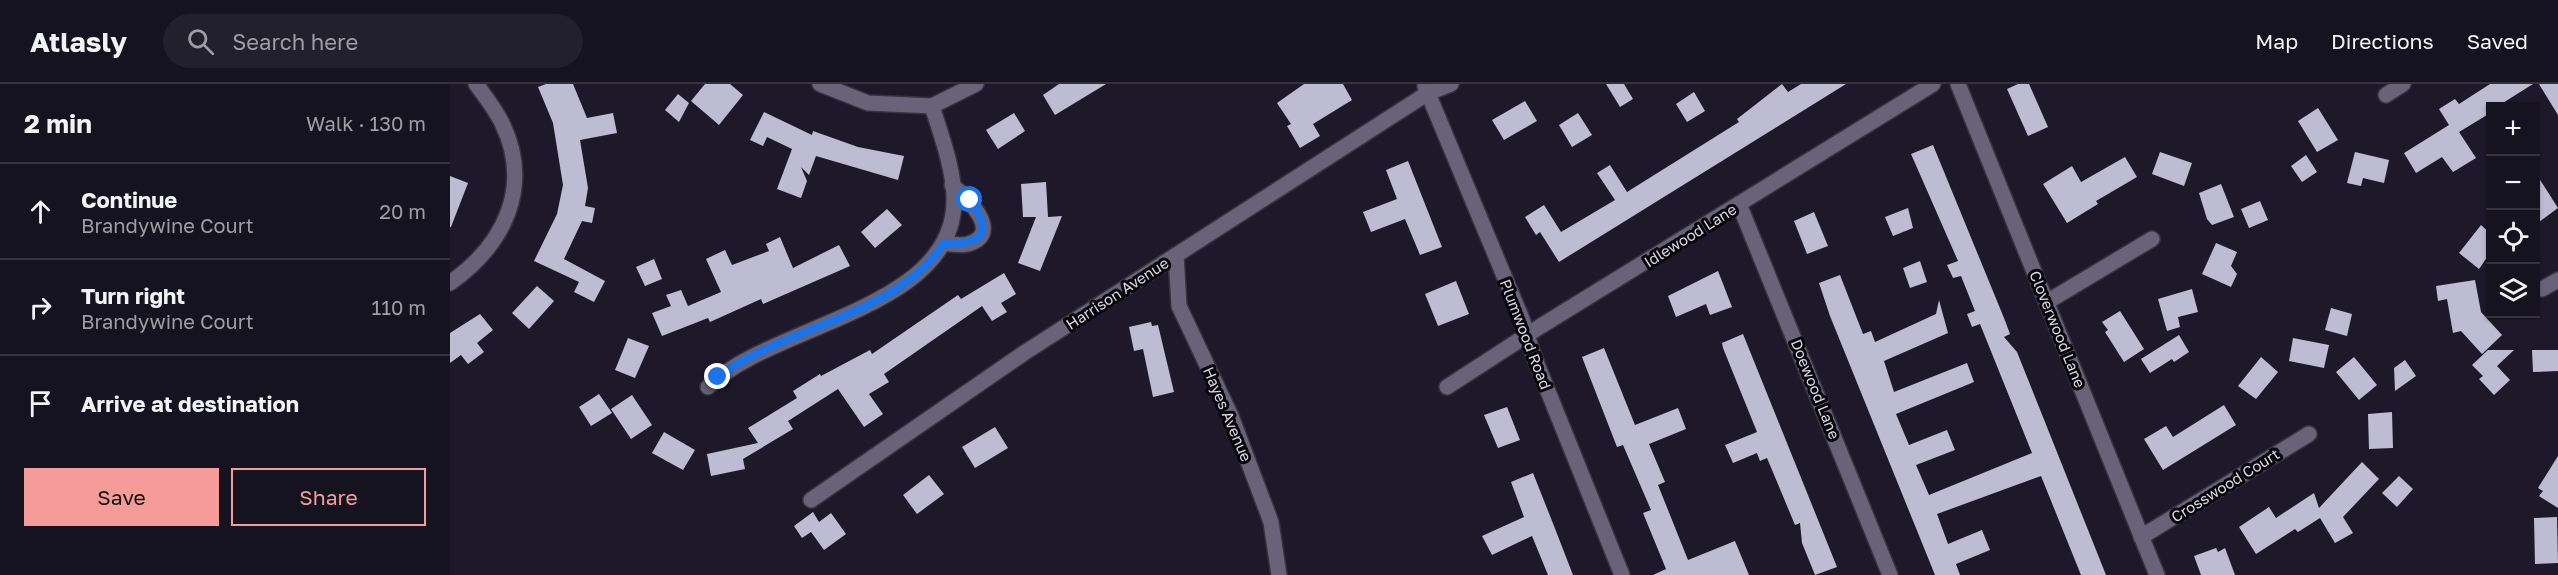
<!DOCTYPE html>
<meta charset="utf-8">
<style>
:root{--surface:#161320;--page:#23202d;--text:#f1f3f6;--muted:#9e9ea5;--line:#35323e;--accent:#f59b98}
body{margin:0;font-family:"Golos Text",sans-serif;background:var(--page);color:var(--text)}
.controls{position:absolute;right:18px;top:18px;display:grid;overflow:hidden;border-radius:0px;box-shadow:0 2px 4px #0004}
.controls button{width:54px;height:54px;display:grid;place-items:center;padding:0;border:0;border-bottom:2px solid var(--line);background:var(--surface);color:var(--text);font:30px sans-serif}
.stop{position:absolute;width:18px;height:18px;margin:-14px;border:4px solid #1a73e8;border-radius:50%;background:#fff}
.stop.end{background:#1a73e8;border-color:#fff;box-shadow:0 2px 6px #0008}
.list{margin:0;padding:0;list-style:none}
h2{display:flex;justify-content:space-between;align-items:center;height:78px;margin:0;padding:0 24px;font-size:26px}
h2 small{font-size:20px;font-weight:400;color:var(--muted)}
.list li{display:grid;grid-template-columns:39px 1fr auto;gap:18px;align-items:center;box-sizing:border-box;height:96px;padding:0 24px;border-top:2px solid var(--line)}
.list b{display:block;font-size:22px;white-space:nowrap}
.list p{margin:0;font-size:20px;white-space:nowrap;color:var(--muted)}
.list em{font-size:20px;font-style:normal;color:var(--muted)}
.actions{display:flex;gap:12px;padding:18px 24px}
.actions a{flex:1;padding:14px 0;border:2px solid var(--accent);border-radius:0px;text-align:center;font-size:21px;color:var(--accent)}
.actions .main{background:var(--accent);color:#111}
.icon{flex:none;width:33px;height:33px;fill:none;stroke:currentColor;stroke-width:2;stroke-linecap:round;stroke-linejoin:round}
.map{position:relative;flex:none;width:2108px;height:491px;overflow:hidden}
header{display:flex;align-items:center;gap:36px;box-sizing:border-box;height:84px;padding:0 30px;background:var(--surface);border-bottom:2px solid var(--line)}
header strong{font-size:28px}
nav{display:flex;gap:33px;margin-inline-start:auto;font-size:21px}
.search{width:420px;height:54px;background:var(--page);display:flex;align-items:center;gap:15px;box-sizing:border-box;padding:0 21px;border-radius:33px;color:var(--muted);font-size:22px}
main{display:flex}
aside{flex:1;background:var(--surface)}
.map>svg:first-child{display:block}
.building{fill:#bdbcd3}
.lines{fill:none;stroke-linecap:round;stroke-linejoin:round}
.minor-casing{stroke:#363340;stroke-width:18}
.minor{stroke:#686378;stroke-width:15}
.route{stroke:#1a73e8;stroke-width:8}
.labels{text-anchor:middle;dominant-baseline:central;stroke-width:6;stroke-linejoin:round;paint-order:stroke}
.street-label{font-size:15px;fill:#dad8e3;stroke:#07060d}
</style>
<header>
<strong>Atlasly</strong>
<div class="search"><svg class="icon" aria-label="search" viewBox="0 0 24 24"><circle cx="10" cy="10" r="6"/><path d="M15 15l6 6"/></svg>Search here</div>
<nav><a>Map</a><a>Directions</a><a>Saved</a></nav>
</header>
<main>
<aside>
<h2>2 min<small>Walk · 130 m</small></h2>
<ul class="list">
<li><svg class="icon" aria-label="ahead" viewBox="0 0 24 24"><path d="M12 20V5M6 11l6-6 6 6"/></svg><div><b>Continue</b><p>Brandywine Court</p></div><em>20 m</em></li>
<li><svg class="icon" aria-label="right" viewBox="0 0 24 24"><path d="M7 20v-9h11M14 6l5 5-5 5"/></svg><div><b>Turn right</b><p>Brandywine Court</p></div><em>110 m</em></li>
<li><svg class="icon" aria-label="arrive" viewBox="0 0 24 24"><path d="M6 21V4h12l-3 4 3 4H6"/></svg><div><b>Arrive at destination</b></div></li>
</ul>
<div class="actions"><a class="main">Save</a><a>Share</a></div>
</aside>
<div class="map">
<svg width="2108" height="491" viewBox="0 0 2108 491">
<rect width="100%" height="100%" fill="#1e192a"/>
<g class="building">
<path d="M96,0H123L137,34L163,29L167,49L130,56L138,104L135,122L145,124L142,139L132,137L114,175L155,197L144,218L124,208L129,198L84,177L107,130L113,101L103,39L88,3Z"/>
<path d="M255,0H280L293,11L269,41L241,17Z"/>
<path d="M609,0H656L605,31L593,11Z"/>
<path d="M854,0H893L902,16L863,40L870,52L850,64L837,42L841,40L827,19Z"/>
<path d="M1156,0H1174L1183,15L1170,23Z"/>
<path d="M1332,0L1338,8L1351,0H1396L1109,178L1090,148L1086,151L1075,133L1094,121L1111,148L1165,116L1147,89L1160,81L1177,108L1289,38L1287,35Z"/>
<path d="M1568,0H1579L1598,43L1578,52L1557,5Z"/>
<path d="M2040,0H2083L2048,22H2040L2037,31L2009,48L2026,74L2003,88L1992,73L1966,89L1954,69L1999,41L1989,25L2005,15L2009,20Z"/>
<path d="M2089,0H2108V31Z"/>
<path d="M1244,8L1255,27L1237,38L1226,20Z"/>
<path d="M228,10L239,19L229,38L215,26Z"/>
<path d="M1075,17L1087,37L1054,56L1042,36Z"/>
<path d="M1868,24L1888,56L1867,68L1848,37Z"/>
<path d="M314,28L362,51L363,47L408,63L454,72L448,96L366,72L359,91L351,83L357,97L351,114L327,105L342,65L317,53L313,62L300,56Z"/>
<path d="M564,29L575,47L548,65L536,46Z"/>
<path d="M1128,29L1142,51L1122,63L1109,41Z"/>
<path d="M1483,61L1554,234L1560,250L1554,253L1567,268L1656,491H1631L1591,392L1487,430L1498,460L1532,446L1540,466L1506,480L1510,491H1485L1380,232L1369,199L1390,191L1413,250L1421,247L1425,258L1486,230L1489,216L1498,249L1434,277L1444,308L1517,279L1524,298L1446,330L1459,361L1497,346L1505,366L1466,381L1479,411L1582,369L1530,240L1522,243L1517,230L1525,227L1511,192L1503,194L1497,181L1508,177L1461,70Z"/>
<path d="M1710,68L1742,79L1734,102L1702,90Z"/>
<path d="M1905,68L1939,76L1934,99L1913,94L1911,102L1897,99Z"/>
<path d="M1856,71L1867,88L1852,98L1841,82Z"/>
<path d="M1675,73L1687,93L1646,117L1648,120L1617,139L1593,100L1622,82L1631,98Z"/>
<path d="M958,77L992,163L970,171L955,135L921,148L913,128L947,115L936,86Z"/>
<path d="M2085,88L2108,124L2085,141Z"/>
<path d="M0,92L18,99L1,143H0Z"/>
<path d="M596,98L598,133L612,132L590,187L568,179L586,133H573L571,100Z"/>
<path d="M1771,100L1784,133L1762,141L1757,135L1749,109Z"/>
<path d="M1810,117L1818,136L1799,144L1791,125Z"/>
<path d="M1458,124L1463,144L1443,152L1435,133Z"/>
<path d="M437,125L452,141L425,164L411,148Z"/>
<path d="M1364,128L1378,162L1357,170L1344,137Z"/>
<path d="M2031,141L2040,149V169L2029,185L2009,169Z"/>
<path d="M330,153L343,184L389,161L400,182L313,220L311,215L260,238L258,234L212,252L202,229L221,222L216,211L231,206L238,222L271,208L256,175L275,166L282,181L319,167L316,160Z"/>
<path d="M1766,159L1787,168L1781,182L1787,190L1781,203L1752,190Z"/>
<path d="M204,175L212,195L195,202L186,183Z"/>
<path d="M1470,177L1477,198L1460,204L1453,184Z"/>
<path d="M1268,187L1282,223L1260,231L1256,220L1226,233L1218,212Z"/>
<path d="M554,189L566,210L551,219L557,228L542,237L532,222L434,290L439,298L419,310L433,330L414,343L388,305L338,337L343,345L293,375L295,385L261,392L257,370L308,359L298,344L347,314L343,307L370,290L371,292L420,266L422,270L508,211L511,215Z"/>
<path d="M2025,196L2031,228L2052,251L2032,270L2011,247L2003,249L1997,215L1988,217L1986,202Z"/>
<path d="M1006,197L1019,230L988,242L975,210Z"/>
<path d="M87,202L104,217L79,245L62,229Z"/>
<path d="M1742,205L1748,228L1728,233L1730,243L1717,247L1708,215Z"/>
<path d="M1881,224L1902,230L1897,252L1875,246Z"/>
<path d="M1670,227L1694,265L1674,278L1655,248L1658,246L1652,238Z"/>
<path d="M30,230L43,246L27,259L34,268L18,280L11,271L0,279V249Z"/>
<path d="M701,238L702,242L708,241L724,308L703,313L693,265L684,267L679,243Z"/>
<path d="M1293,250L1387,483L1365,491L1352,459L1350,439L1345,441L1317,374L1310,377L1307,369L1283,379L1275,361L1307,348L1273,264L1272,259Z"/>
<path d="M1729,251L1739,268L1724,278L1722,275L1700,289L1691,275Z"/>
<path d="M178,254L199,262L185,294L165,286Z"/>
<path d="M1843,254L1879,261L1874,284L1839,277Z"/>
<path d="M1154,264L1185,341L1228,324L1236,345L1199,360L1215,398L1208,401L1238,476L1285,457L1299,491H1203L1216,485L1193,429L1201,426L1173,361L1167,363L1132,273Z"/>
<path d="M2038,266H2064L2047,282L2060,296L2044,311L2029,295L2033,292L2022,281Z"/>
<path d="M2082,266H2108V287L2083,288Z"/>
<path d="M1811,273L1828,288L1806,315L1788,302Z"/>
<path d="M1904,273L1927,301L1909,316L1886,288Z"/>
<path d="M1955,276L1966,292L1945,307L1944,284Z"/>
<path d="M149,310L162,329L141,342L129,323Z"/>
<path d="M182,311L202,341L181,355L161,325Z"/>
<path d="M1774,321L1786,341L1713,386L1694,355L1716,342L1723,353Z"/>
<path d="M1057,323L1070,356L1048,364L1034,331Z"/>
<path d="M1942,328L1943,364L1919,365L1918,330Z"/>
<path d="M545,343L558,364L525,384L512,363Z"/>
<path d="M214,348L245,366L233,386L202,369Z"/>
<path d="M2108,372V424L2089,412L2093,407L2088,404Z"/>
<path d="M1912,378L1929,395L1893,433L1903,449L1885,459L1870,434L1848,448L1845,445L1806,470L1789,443L1819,423L1826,434L1864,409L1869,424Z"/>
<path d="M1083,389L1104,442L1123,491H1098L1082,452L1042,471L1032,452L1074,433L1061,398Z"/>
<path d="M479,391L494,410L467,430L453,411Z"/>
<path d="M1949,392L1963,405L1947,423L1932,409Z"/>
<path d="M363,428L369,438L381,429L396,450L374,466L361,448L352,454L344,442Z"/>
<path d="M2107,433L2108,479L2085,480L2084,434Z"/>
<path d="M1766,464L1768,468L1775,464L1785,491H1751L1744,472Z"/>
</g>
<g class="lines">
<g class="minor-casing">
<g id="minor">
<path d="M370,0L418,19L482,22L526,0"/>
<path d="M1508,0L1707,491"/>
<path d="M975,2L1072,235L1083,270L1172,491"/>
<path d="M1936,11L1953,0"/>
<path d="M1289,120L1440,491"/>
<path d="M494,159C501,160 512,162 518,160C555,149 515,112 502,101"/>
<path d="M726,171L729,222L781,332L821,438L829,491"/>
<path d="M0,199C54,161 83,103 52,39C45,25 35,12 26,0"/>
<path d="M2092,205L2108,196"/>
<path d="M1597,218L1702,155"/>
<path d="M258,303C321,240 505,226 504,116C504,85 491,51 482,22"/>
<path d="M997,303L1091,242L1483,0"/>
<path d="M361,416L574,269L978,9L1001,0"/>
<path d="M1691,453L1859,350"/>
</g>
</g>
<use href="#minor" class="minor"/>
</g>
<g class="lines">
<path class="route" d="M268,293C335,242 446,233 494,159C531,161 545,150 520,116"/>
</g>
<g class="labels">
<g class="street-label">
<text transform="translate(1240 151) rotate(-32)">Idlewood Lane</text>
<text transform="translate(667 209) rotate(-33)">Harrison Avenue</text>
<text transform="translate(1608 245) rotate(68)">Cloverwood Lane</text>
<text transform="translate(1076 250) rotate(69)">Plumwood Road</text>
<text transform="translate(1366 305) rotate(68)">Doewood Lane</text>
<text transform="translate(778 330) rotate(67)">Hayes Avenue</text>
<text transform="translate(1775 401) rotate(-32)">Crosswood Court</text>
</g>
</g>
</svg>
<div class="controls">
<button>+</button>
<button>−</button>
<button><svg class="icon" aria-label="locate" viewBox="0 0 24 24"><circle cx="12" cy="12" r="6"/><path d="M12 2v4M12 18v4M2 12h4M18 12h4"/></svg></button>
<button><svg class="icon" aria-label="layers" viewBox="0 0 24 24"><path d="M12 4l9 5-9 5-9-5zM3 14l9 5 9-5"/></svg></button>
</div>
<div class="stop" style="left:520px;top:116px"></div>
<div class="stop end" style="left:268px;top:293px"></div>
</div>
</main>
